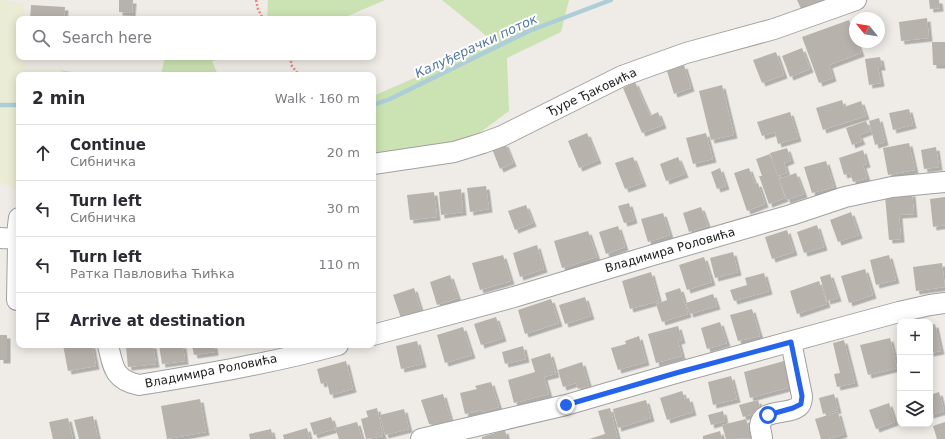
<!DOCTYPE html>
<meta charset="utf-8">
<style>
:root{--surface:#fff;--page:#f2f2f3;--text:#2b2b33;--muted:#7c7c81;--line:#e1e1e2}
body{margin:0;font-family:"DejaVu Sans",sans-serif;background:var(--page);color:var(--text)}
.controls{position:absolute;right:12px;bottom:12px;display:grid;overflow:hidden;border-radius:8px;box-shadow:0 2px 10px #0003}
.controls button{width:36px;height:36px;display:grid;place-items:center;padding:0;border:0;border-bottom:1px solid var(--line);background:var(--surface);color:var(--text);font:20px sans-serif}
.compass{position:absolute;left:849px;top:12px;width:36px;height:36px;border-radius:50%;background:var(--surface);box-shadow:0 2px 10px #0003;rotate:300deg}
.stop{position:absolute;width:12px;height:12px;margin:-9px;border:3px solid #2563eb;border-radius:50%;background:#fff}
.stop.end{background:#2563eb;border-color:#fff;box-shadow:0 1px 4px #0008}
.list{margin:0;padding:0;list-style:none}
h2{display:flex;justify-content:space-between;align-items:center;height:52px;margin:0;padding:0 16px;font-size:17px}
h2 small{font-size:13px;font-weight:400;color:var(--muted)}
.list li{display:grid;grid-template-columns:26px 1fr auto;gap:12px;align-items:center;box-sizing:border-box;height:56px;padding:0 16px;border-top:1px solid var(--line)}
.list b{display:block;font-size:15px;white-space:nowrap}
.list p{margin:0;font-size:13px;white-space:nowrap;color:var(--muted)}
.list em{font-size:13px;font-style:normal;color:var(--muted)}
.icon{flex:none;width:22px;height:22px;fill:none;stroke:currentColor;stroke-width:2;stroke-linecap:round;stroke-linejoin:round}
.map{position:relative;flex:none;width:945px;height:439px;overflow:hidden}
.search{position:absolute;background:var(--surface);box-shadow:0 2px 10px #0003;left:16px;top:16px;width:360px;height:44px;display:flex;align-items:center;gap:10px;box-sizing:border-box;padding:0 14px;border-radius:8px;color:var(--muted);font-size:15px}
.panel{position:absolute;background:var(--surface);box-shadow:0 2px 10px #0003;left:16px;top:72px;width:360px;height:276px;border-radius:8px}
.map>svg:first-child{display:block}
.farmland{fill:#eaecd5}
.grass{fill:#cbe3b3}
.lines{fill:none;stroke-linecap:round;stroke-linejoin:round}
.stream{stroke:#adced8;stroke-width:4.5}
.building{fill:#b8b2ad;filter:url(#shadow)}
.minor-casing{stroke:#a1a1a1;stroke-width:22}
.path{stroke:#eb887d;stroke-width:2.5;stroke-dasharray:2 2;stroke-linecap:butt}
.minor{stroke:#fff;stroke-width:20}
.route{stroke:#2563eb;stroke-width:5}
.labels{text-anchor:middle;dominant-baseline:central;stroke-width:4;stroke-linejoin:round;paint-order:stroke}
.street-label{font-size:12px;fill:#202020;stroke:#fff}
.water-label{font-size:13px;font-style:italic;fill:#53799e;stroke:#fff}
</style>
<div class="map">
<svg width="945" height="439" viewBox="0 0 945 439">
<defs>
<filter id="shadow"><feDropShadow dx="3.5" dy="3.5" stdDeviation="0" flood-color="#0004"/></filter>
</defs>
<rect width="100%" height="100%" fill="#efece7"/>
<path class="farmland" d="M0,0H4L24,4L25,19H19V57H25V69L59,70L71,75H19V190L0,183Z"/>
<g class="grass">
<path d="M268,0H385L341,19H267Z"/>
<path d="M442,0H569L561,32L507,58L509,111L454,152L373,164V96L495,43Z"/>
<path d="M165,57H229L212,61L218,75H161Z"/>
<path d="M59,70L94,75H71Z"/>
</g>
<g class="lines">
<g class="stream">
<path d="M0,105H19"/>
<path d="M373,105L390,99L529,31L611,0"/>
</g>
</g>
<g class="building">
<path d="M119,0H133L132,13L119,12Z"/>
<path d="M797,0H826L803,13Z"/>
<path d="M929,0H939L940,8L930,9Z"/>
<path d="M31,5L65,7L64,19H30Z"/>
<path d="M927,18L929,38L901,41L899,22Z"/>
<path d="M849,20L855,36V42H857L861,53L829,65L833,78L819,83L802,37Z"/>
<path d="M932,42H945V65H933Z"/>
<path d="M802,48L810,69L790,77L782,56Z"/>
<path d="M776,52L784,75L762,83L753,60Z"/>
<path d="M880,57L882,67H878L881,83L869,85L865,59Z"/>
<path d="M684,65L691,88L674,94L667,71Z"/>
<path d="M635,82L650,116L658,112L663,125L642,133L623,88Z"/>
<path d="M722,85L734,135L711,140L699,91Z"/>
<path d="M842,100L844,107L861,101L866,116L823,130L816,108Z"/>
<path d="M909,109L913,125L893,130L889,113Z"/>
<path d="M790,112L798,138L778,144L775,132L762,136L757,122Z"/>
<path d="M879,118L885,142L875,145L869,121Z"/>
<path d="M866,121L870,131L859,135L862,141L852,145L846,128Z"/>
<path d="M587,133L598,160L579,168L568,141Z"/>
<path d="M706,133L713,159L693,164L686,138Z"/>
<path d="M505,143L513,163L500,169L492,149Z"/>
<path d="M909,143L915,170L888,175L883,148Z"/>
<path d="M936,147L939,167L924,169L921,150Z"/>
<path d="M787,148L791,160L784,163L787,173L778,176L770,153Z"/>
<path d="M863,150L867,164L863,165L867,178L853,182L850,173L844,175L839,158Z"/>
<path d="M770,154L785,198L769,204L759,176H762L756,159Z"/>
<path d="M633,157L643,183L625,189L615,163Z"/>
<path d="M678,157L685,174L666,181L660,164Z"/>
<path d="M826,161L834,187L812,193L804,167Z"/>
<path d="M720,168L726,186L717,189L711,172Z"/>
<path d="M749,168L755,184L758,183L765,204L747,211L734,173Z"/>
<path d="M796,173L804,194L787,200L779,179Z"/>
<path d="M486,186L489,209L470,212L467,188Z"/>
<path d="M461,189L463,212L441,215L439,192Z"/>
<path d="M434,192L437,217L410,220L407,195Z"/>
<path d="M912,193L914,214L899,215L901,239L889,240L885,196Z"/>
<path d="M945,197V225L933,227L930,199Z"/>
<path d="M629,203L634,220L624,223L618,206Z"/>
<path d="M526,205L533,223L515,230L508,211Z"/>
<path d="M701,207L708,226L689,232L683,213Z"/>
<path d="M851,212L859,235L838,242L830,220Z"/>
<path d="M663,213L670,235L648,242L641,219Z"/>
<path d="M817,225L824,247L804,253L797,232Z"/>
<path d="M618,226L625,247L606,254L599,232Z"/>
<path d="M787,230L794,252L772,259L765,237Z"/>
<path d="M588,231L597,257L562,268L554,241Z"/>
<path d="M537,245L544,269L520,277L513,253Z"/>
<path d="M733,252L738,272L715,278L710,258Z"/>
<path d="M503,255L511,281L480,290L472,263Z"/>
<path d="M889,255L896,280L876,285L870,260Z"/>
<path d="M704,257L712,282L687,290L679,265Z"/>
<path d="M942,263L945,287L916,291L913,267Z"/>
<path d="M865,269L873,295L849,303L841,276Z"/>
<path d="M651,272L659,301L630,309L622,281Z"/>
<path d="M764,273L769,291L734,301L730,290L747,285L745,278Z"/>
<path d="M830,274L838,298L827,301L820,277Z"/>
<path d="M450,275L458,298L437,305L430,282Z"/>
<path d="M819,281L827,304L797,314L790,291Z"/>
<path d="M414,288L421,311L401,318L393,295Z"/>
<path d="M680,288L688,314L662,322L656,304L667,300L665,293Z"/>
<path d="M713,294L717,306L690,314L686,303Z"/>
<path d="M585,297L591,316L565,324L559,305Z"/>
<path d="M551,299L559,323L525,334L518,310Z"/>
<path d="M752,309L760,336L738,341L730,315Z"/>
<path d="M496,317L503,338L481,345L474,324Z"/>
<path d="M720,322L727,343L707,349L701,328Z"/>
<path d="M935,324L941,351L930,353V325Z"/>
<path d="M678,326L682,340L678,341L682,356L656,363L648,334Z"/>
<path d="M463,327L472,355L445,363L437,335Z"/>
<rect x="0" y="335" width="7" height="25"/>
<path d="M639,336L646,362L618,370L611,348L626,344L625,341Z"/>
<path d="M890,338L897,368L868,375L860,345Z"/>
<path d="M844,340L855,383L837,387L834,374L840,373L833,343Z"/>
<path d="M417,341L423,364L401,369L396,346Z"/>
<path d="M63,345H92L96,366L68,371Z"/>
<path d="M140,345H153L156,364L128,367L126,347Z"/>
<path d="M159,345H183L185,361L162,364Z"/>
<path d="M192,345H214L215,352L194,355Z"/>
<path d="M523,346L526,359L505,364L502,352Z"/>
<path d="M550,353L556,374L544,377L549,394L514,403L508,380L535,372L531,359Z"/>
<path d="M346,361L353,389L330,395L327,382L321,384L317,369Z"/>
<path d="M784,361L791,387L750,398L744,372Z"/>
<path d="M582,362L589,386L578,389L576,383L563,387L558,370Z"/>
<path d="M731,376L737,399L713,405L708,382Z"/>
<path d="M491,382L499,407L483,412L482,410L465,414L460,393L477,389L475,386Z"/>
<path d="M682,391L685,399L689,398L693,412L667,420L660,398Z"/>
<path d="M939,392L944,411L930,415V395Z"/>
<path d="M443,394L451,421L434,425L429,424L421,400Z"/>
<path d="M834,394L838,410L823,414L819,398Z"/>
<path d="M200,399L206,432L167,439L161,406Z"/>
<path d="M646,400L651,418L618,428L613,409Z"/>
<path d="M758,400L761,412L743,417L739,405Z"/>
<path d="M889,403L895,422L876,429L869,410Z"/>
<path d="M377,408L383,436L366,439L361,419L368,417L366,411Z"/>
<path d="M610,408L618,439H589L605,434L598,411Z"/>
<path d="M404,409L409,429L385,435L380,415Z"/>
<path d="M723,411L725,421L711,425L708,415Z"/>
<path d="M838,412L844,434L828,439H821L815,419Z"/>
<path d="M93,416L98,439H79L74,420Z"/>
<path d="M331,417L335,429L314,435L310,423Z"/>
<path d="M68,418L73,439H53L49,422Z"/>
<path d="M746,419L752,438L726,439L722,425Z"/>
<path d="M357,422L362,439H339L335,428Z"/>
<path d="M945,422V439H937L933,426Z"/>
<path d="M307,428L310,439H284L283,435Z"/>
<path d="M271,429L273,439H250L249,434Z"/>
<path d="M505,430L507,439H482V437Z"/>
<path d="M720,431L722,439H703V436Z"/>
</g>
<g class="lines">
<g class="minor-casing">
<g id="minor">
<path d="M373,164L454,152L483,143L502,136L622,76L686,53L774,29L856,0"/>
<path d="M0,238C21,240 16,235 19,218"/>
<path d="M15,238L18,245L17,300"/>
<path d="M373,335L514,297L653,255L791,215L845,197L892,187L945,182"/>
<path d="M108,345C113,367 114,380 139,385C206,374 273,363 338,345"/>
<path d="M421,439L566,405L676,373L851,325L899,312L930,305L945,303"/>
<path d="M762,439C762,435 760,430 760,426C762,407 791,416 800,405C802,402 802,399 802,396L791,342"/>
</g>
</g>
<g class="path">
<path d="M256,0L258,9L263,19"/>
<path d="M290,57L292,66L299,75"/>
</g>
<use href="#minor" class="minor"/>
</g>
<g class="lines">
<path class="route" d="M566,405L676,373L791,342L802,396L801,404L793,408L768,415"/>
</g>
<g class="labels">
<g class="street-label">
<text transform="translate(592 92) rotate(-25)">Ђуре Ђаковића</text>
<text transform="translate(670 250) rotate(-16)">Владимира Роловића</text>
<text transform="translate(211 371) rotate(-11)">Владимира Роловића</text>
</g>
<g class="water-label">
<text transform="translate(476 46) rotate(-25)">Калуђерачки поток</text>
</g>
</g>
</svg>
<div class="controls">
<button>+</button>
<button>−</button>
<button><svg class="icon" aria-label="layers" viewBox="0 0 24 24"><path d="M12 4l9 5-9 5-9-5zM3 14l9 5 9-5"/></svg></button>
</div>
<svg class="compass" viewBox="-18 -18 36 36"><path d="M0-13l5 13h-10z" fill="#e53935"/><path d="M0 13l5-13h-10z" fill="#7c7c81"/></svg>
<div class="stop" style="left:768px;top:415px"></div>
<div class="stop end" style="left:566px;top:405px"></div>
<div class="search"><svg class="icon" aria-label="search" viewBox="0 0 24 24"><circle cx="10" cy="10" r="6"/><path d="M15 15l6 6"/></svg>Search here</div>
<section class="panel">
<h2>2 min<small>Walk · 160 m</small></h2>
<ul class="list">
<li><svg class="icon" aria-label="ahead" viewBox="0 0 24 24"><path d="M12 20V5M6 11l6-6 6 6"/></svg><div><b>Continue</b><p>Сибничка</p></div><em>20 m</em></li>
<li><svg class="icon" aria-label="left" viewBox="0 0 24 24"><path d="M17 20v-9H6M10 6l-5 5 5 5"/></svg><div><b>Turn left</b><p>Сибничка</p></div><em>30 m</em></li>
<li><svg class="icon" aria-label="left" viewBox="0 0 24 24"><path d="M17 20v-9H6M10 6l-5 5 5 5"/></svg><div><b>Turn left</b><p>Ратка Павловића Ћићка</p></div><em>110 m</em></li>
<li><svg class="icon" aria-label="arrive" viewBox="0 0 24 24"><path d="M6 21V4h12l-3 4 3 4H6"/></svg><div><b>Arrive at destination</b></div></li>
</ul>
</section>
</div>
